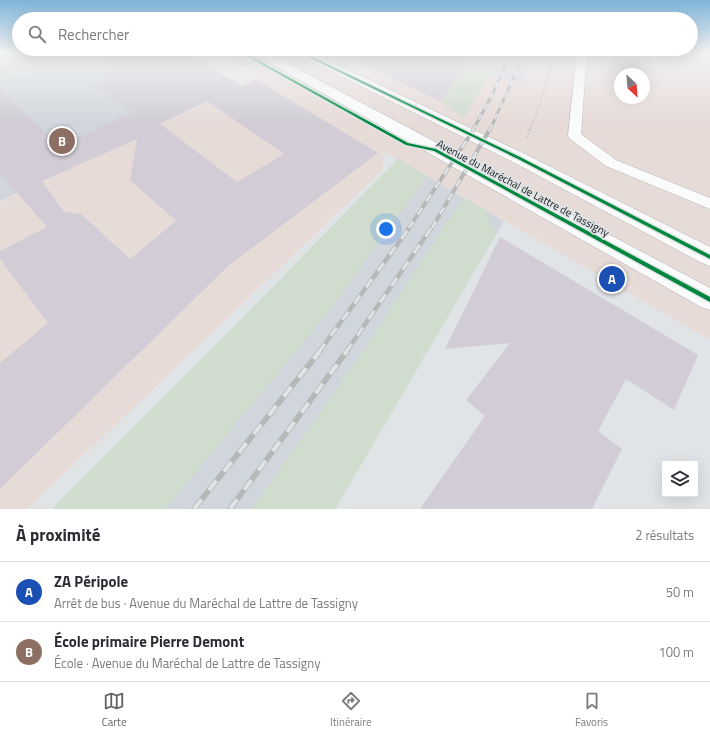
<!DOCTYPE html>
<html lang="fr">
<meta charset="utf-8">
<style>
:root{--surface:#fff;--page:#f7f7f7;--text:#2b2b33;--muted:#7c7c81;--line:#e1e1e2;--accent:#626365}
body{margin:0;font-family:"Titillium Web",sans-serif;background:var(--page);color:var(--text)}
.controls{position:absolute;right:12px;bottom:12px;display:grid;overflow:hidden;border-radius:0px;box-shadow:0 4px 16px #0002}
.controls button{width:36px;height:36px;display:grid;place-items:center;padding:0;border:0;border-bottom:1px solid var(--line);background:var(--surface);color:var(--text);font:20px sans-serif}
.compass{position:absolute;left:614px;top:68px;width:36px;height:36px;border-radius:50%;background:var(--surface);box-shadow:0 4px 16px #0002;rotate:154deg}
.you{position:absolute;left:386px;top:229px;width:14px;height:14px;margin:-10px;border:3px solid #fff;border-radius:50%;background:#1a73e8;box-shadow:0 0 0 6px #1a73e833}
.badge{display:grid;place-items:center;width:26px;height:26px;border-radius:50%;background:var(--accent);color:#fff;font-size:13px;font-weight:700}
.pin{position:absolute;translate:-50% -50%;border:2px solid #fff;box-shadow:0 1px 4px #0006}
.list{margin:0;padding:0;list-style:none}
h2{display:flex;justify-content:space-between;align-items:center;height:52px;margin:0;padding:0 16px;font-size:17px}
h2 small{font-size:13px;font-weight:400;color:var(--muted)}
.list li{display:grid;grid-template-columns:26px 1fr auto;gap:12px;align-items:center;box-sizing:border-box;height:60px;padding:0 16px;border-top:1px solid var(--line)}
.list b{display:block;font-size:15px;white-space:nowrap}
.list p{margin:0;font-size:13px;white-space:nowrap;color:var(--muted)}
.list em{font-size:13px;font-style:normal;color:var(--muted)}
.icon{flex:none;width:22px;height:22px;fill:none;stroke:currentColor;stroke-width:2;stroke-linecap:round;stroke-linejoin:round}
.map{position:relative;flex:none;width:710px;height:509px;overflow:hidden}
.search{position:absolute;background:var(--surface);box-shadow:0 4px 16px #0002;left:12px;right:12px;top:12px;height:44px;display:flex;align-items:center;gap:10px;box-sizing:border-box;padding:0 14px;border-radius:22px;color:var(--muted);font-size:15px}
.sheet{height:172px;background:var(--surface)}
nav{display:flex;justify-content:space-around;align-items:center;box-sizing:border-box;height:56px;border-top:1px solid var(--line);background:var(--surface);font-size:11px;color:var(--muted)}
nav a{display:grid;justify-items:center;gap:2px}
nav .on{color:var(--accent)}
.map>svg:first-child{display:block}
.commercial{fill:#e7dbd8;fill-rule:evenodd}
.built{fill:#d0d6dc}
.green{fill:#d0dccd}
.building{fill:#d1ccd5;fill-rule:evenodd}
.lines{fill:none;stroke-linecap:round;stroke-linejoin:round}
.service-casing{stroke:#b4b6b8;stroke-width:1}
.primary-casing{stroke:#b4b6b8;stroke-width:1}
.path-far1{stroke:#c4c4c4;stroke-width:1.5;stroke-dasharray:1.5 1.5;stroke-linecap:butt}
.path{stroke:#c4c4c4;stroke-width:2;stroke-dasharray:1.5 1.5;stroke-linecap:butt}
.service{fill:#fafbfb;fill-rule:evenodd}
.primary{fill:#fafbfb;fill-rule:evenodd}
.rail-far3-casing{stroke:#b6b7b7;stroke-width:3}
.rail-far2-casing{stroke:#b6b7b7;stroke-width:4}
.rail-far1-casing{stroke:#b6b7b7;stroke-width:4.5}
.rail-casing{stroke:#b6b7b7;stroke-width:5.5}
.rail-far3{stroke:#e0e4e7;stroke-width:2;stroke-dasharray:6;stroke-linecap:butt}
.rail-far2{stroke:#e0e4e7;stroke-width:2.5;stroke-dasharray:8;stroke-linecap:butt}
.rail-far1{stroke:#e0e4e7;stroke-width:3;stroke-dasharray:10;stroke-linecap:butt}
.rail{stroke:#e0e4e7;stroke-width:4;stroke-dasharray:12;stroke-linecap:butt}
.cycleway-casing{stroke:#e0e4e7;stroke-width:3}
.cycleway{fill:#00873e;fill-rule:evenodd}
.labels{text-anchor:middle;dominant-baseline:central;stroke-width:3.5;stroke-linejoin:round;paint-order:stroke}
.street-label{font-size:11px;fill:#1d1e20;stroke:#e0e4e7}
</style>
<div class="map">
<svg width="710" height="509" viewBox="0 0 710 509">
<rect width="100%" height="100%" fill="#e1e4e6"/>
<path class="commercial" d="M217,52H710V340L398,159L383,152V170L27,509H0V202L259,77ZM620,74H644V98H620Z"/>
<g class="built">
<path d="M75,52H178L195,57L240,85L0,201V80Z"/>
<path d="M498,52H533L524,83L489,76Z"/>
<path d="M398,159L504,221L335,509H52L228,333Z"/>
</g>
<g class="green">
<path d="M3,52H55L63,57L0,80V53Z"/>
<path d="M473,52H498L489,76L464,117L442,104Z"/>
<path d="M398,159L427,176L325,316L165,509H52L228,333Z"/>
<path d="M464,198L484,209L496,234L335,509H252L369,343L442,229Z"/>
</g>
<g class="building">
<path d="M84,52H187L242,87L257,80L378,153L229,265L0,489V363L48,323L0,259V251L47,227L0,174V90L59,146L134,112L92,86L107,80L100,76L116,69ZM207,101L284,154L237,182L160,124ZM137,139L130,180L176,221L130,259L81,214L64,212L42,181Z"/>
<path d="M336,52H471L442,102Z"/>
<path d="M500,237L698,355L674,410L626,379L598,431L622,449L592,509H420L485,416L466,400L510,343L445,349Z"/>
</g>
<g class="lines">
<g class="service-casing">
<path id="service" d="M577,52H587L581,134L616,160L710,198V209L606,166L569,138L568,135Z"/>
</g>
<g class="primary-casing">
<g id="primary">
<path d="M250,52H266L710,288V310L701,307Z"/>
<path d="M293,52H310L525,154L710,247V266L702,263L513,162Z"/>
</g>
</g>
<g class="path-far1">
<path d="M51,56L66,52"/>
<path d="M0,71L48,52"/>
<path d="M530,130L540,104L556,52"/>
</g>
<path class="path" d="M527,137L530,129"/>
<use href="#service" class="service"/>
<use href="#primary" class="primary"/>
<g class="rail-far3-casing">
<g id="rail-far3">
<path d="M473,130L491,97L512,52"/>
<path d="M490,130L525,52"/>
</g>
</g>
<g class="rail-far2-casing">
<g id="rail-far2">
<path d="M409,228L474,129"/>
<path d="M432,228L490,129"/>
</g>
</g>
<g class="rail-far1-casing">
<g id="rail-far1">
<path d="M319,352L410,227"/>
<path d="M346,352L432,227"/>
</g>
</g>
<g class="rail-casing">
<g id="rail">
<path d="M194,509L320,351"/>
<path d="M230,509L347,351"/>
</g>
</g>
<use href="#rail-far3" class="rail-far3"/>
<use href="#rail-far2" class="rail-far2"/>
<use href="#rail-far1" class="rail-far1"/>
<use href="#rail" class="rail"/>
<g class="cycleway-casing">
<g id="cycleway">
<path d="M243,52L408,143L436,149L710,297V302L434,151L406,145L239,52Z"/>
<path d="M302,52L520,157L710,255V259L518,159L298,52Z"/>
</g>
</g>
<use href="#cycleway" class="cycleway"/>
</g>
<linearGradient id="sky" x2="0" y2="1"><stop stop-color="#7fb4d8"/><stop offset="0.42" stop-color="#f2f3f4"/><stop offset="1" stop-color="#f2f3f4" stop-opacity="0"/></linearGradient>
<rect width="710" height="124" fill="url(#sky)"/>
<g class="labels">
<g class="street-label">
<text transform="translate(523 188) rotate(28)">Avenue du Maréchal de Lattre de Tassigny</text>
</g>
</g>
</svg>
<div class="controls">
<button><svg class="icon" aria-label="layers" viewBox="0 0 24 24"><path d="M12 4l9 5-9 5-9-5zM3 14l9 5 9-5"/></svg></button>
</div>
<svg class="compass" viewBox="-18 -18 36 36"><path d="M0-13l5 13h-10z" fill="#e53935"/><path d="M0 13l5-13h-10z" fill="#7c7c81"/></svg>
<div class="you"></div>
<div class="pin badge" style="left:612px;top:279px;background:#1a4fb4">A</div>
<div class="pin badge" style="left:62px;top:141px;background:#8d6e63">B</div>
<div class="search"><svg class="icon" aria-label="search" viewBox="0 0 24 24"><circle cx="10" cy="10" r="6"/><path d="M15 15l6 6"/></svg>Rechercher</div>
</div>
<section class="sheet">
<h2>À proximité<small>2 résultats</small></h2>
<ul class="list">
<li><span class="badge" style="background:#1a4fb4">A</span><div><b>ZA Péripole</b><p>Arrêt de bus · Avenue du Maréchal de Lattre de Tassigny</p></div><em>50 m</em></li>
<li><span class="badge" style="background:#8d6e63">B</span><div><b>École primaire Pierre Demont</b><p>École · Avenue du Maréchal de Lattre de Tassigny</p></div><em>100 m</em></li>
</ul>
</section>
<nav>
<a class="on"><svg class="icon" aria-label="map" viewBox="0 0 24 24"><path d="M3 6l6-2 6 2 6-2v14l-6 2-6-2-6 2zM9 4v14M15 6v14"/></svg>Carte</a>
<a><svg class="icon" aria-label="directions" viewBox="0 0 24 24"><path d="M12 3l9 9-9 9-9-9zM9 14v-3h6M13 9l2 2-2 2"/></svg>Itinéraire</a>
<a><svg class="icon" aria-label="saved" viewBox="0 0 24 24"><path d="M7 4h10v16l-5-4-5 4z"/></svg>Favoris</a>
</nav>
